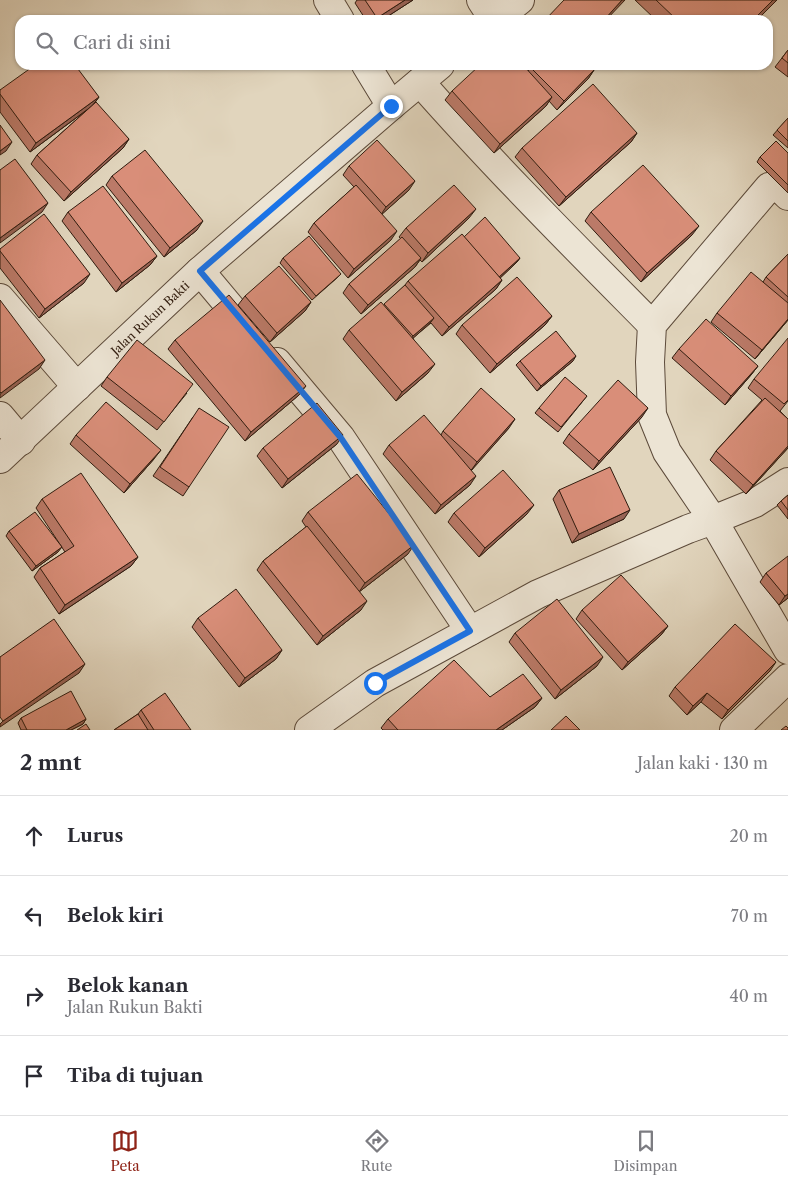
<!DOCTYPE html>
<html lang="id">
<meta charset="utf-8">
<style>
:root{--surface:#fff;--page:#f7f7f7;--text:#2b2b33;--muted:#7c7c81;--line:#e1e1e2;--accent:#8f2418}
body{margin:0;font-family:"Libre Caslon Text",serif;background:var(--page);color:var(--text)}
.stop{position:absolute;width:15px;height:15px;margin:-11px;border:4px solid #1a73e8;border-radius:50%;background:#fff}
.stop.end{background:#1a73e8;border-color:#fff;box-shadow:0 1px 5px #0008}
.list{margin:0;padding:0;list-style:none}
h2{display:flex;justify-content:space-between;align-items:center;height:65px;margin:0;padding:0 20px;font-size:21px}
h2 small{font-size:16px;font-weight:400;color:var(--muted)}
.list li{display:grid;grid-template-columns:32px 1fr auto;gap:15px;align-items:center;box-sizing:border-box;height:80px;padding:0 20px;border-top:1px solid var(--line)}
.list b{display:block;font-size:19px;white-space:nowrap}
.list p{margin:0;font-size:16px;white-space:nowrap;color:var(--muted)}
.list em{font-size:16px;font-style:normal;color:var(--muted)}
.icon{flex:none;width:28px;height:28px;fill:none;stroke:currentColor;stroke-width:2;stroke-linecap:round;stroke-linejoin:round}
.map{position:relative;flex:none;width:788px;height:730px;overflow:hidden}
.search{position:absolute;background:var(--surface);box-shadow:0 1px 4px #0004;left:15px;right:15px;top:15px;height:55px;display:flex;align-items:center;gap:12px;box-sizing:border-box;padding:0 18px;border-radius:15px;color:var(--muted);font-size:19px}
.sheet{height:385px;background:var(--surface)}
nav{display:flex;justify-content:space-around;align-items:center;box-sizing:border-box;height:70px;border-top:1px solid var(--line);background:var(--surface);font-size:14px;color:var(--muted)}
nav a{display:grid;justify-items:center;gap:2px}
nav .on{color:var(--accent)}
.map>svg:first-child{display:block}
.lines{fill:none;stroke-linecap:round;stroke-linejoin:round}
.minor-casing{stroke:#5c4a3a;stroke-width:30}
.minor{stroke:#ece4d4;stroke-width:28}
.wall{fill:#bb7a68;stroke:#301c0f}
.shaded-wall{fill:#986355;stroke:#301c0f}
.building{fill:#d98e79;stroke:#301c0f}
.route{stroke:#1a73e8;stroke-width:6}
.labels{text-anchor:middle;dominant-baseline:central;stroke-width:4;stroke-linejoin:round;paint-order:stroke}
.street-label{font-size:12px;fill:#301c0f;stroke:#ece4d4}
</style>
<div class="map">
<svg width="788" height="730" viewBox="0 0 788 730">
<rect width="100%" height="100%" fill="#e1d5bd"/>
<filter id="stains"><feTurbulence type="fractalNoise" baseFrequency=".004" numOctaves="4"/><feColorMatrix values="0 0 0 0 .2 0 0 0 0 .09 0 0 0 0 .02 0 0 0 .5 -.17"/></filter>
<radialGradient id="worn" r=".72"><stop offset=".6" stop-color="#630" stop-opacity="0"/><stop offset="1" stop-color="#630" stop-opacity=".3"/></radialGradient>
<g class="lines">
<g class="minor-casing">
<g id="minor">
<path d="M328,0L340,20"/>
<path d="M481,0L494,20"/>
<path d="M495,20L520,0"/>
<path d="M366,65L391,106"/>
<path d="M420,82C494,166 573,245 652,325"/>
<path d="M788,196C782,190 778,186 769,187L652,325L650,362L652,415L667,452L713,520L788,650"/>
<path d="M200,271L247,327"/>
<path d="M0,298L77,387"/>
<path d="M277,362L341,438L470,631"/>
<path d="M0,416L21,441"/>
<path d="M0,459L200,271L391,106L440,65"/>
<path d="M309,730L375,683L538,594L688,529L713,520L755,503L788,482"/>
<path d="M734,730L788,678"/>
</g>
</g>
<use href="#minor" class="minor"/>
</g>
<g class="wall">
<path d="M357,0H413L382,20H366L355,3Z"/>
<path d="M635,0H777L757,20H656Z"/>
<path d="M788,50V77L775,67Z"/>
<path d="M702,65H712L707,70Z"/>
<path d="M531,68L594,70L588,79L557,110L549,101L546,106L494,153L445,100L452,91L528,71Z"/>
<path d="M0,90L99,97L94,104L129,139L123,148L64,201L31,164L37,155L87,110L30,152L0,112Z"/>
<path d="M788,118V148L773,135Z"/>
<path d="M637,133L631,142L559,206L515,157L522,148Z"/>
<path d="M788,153V193L757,162L760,157Z"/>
<path d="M349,166L409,190L382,214L391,240L348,278L308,232L314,223L354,187L343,175Z"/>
<path d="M112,176L197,230L164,257L106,185Z"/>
<path d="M68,212L157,256L150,265L116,292L62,221Z"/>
<path d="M591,212L692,235L641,282L585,221Z"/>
<path d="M469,218L422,262L420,260L415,267L361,314L343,293L349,284L401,239L399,237L406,228Z"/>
<path d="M464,237L520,258L517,262L500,278L502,280L496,289L442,336L431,323L413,338L428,373L396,401L343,339L349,330L384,305L405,285L408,281Z"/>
<path d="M0,249L84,283L39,318L0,268Z"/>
<path d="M788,254V320L755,359L711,322L717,313L763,282L766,277Z"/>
<path d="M283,258L341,274L337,278L312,300L280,263Z"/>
<path d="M245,296L311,302L305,311L270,342L238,305Z"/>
<path d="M552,316L545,325L490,373L456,334L462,325Z"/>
<path d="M175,340L299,395L245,441L168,349Z"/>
<path d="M679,349L758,366L751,375L725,405L672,358Z"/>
<path d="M520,361H573L537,391L516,365Z"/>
<path d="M107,377L187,393L157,430L101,386Z"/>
<path d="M754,379L788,401L780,411L788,419V448L746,494L710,460L716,451L762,400L748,388Z"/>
<path d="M587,396L558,432L535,413L539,408Z"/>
<path d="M193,417L189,487L183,496L153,476Z"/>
<path d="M642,417L593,470L563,443L569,434Z"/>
<path d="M509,428L471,470L470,485L435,514L383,454L389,445L441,435L443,431Z"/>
<path d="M76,435L154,459L124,493L70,444Z"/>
<path d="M337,444L282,488L257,456L263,448Z"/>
<path d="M559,490L624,519L572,543L553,499Z"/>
<path d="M788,495V519L777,505L781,501Z"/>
<path d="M42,499L138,557L131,566L59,614L34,577L40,568L65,552L36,508Z"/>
<path d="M308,512L408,554L359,592L361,610L317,645L257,570L263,561L306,527L302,521Z"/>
<path d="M454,513L527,514L479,557L448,522Z"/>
<path d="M9,531L58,552L32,571L6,536Z"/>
<path d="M766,573L788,598L779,605L760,582Z"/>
<path d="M582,610L668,626L661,635L622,670L576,619Z"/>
<path d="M198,618L282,650L276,659L239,687L192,627Z"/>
<path d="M515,633L597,666L555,699L509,642Z"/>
<path d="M770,671L722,719L701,702L687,715L669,696L675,687Z"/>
<path d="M490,697L542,698L535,707L502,730H383L381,728L388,719Z"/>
<path d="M141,710L191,730H114L138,714Z"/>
<path d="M21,718L86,719L83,724L71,730H21L18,723Z"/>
</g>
<g class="shaded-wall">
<path d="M405,0H413L382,20H376L377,18Z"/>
<path d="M622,0H625L606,20H604Z"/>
<path d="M773,0H777L757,20H753Z"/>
<path d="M594,70L588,79L557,110L564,101Z"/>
<path d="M99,97L92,106L30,152L36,143Z"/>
<path d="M552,97L546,106L494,153L500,144Z"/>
<path d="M637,133L631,142L559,206L566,197Z"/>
<path d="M129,139L123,148L64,201L71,192Z"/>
<path d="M12,142L6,151L0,155V151Z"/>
<path d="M415,181L409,190L380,216L386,207Z"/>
<path d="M48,203L42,212L0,243V238Z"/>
<path d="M476,209L469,218L422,262L428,253Z"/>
<path d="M203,221L197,230L164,257L170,248Z"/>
<path d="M699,226L692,235L641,282L647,273Z"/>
<path d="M397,231L391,240L348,278L354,269Z"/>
<path d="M157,256L150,265L116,292L122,283Z"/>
<path d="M421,258L415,267L361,314L368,305Z"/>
<path d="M520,258L517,262L495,283L498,278Z"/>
<path d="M90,274L84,283L39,318L45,309Z"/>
<path d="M502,280L496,289L442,336L449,327Z"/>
<path d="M311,302L305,311L270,342L277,333Z"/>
<path d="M552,316L545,325L490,373L497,364Z"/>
<path d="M434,318L431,322L410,341L413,336Z"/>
<path d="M788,319V320L755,359L762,350Z"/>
<path d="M576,356L573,361L537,391L541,386Z"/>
<path d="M45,360L39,369L0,398V395L1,393Z"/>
<path d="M435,364L428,373L396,401L402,392Z"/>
<path d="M758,366L751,375L725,405L731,396Z"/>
<path d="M306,386L299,395L245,441L251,432Z"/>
<path d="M648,408L642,417L593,470L599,461Z"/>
<path d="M515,419L509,428L471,471L477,462Z"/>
<path d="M343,435L337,444L282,488L288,479Z"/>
<path d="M788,446V448L746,494L753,485Z"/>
<path d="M161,450L154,459L124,493L130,484Z"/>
<path d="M476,476L470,485L435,514L441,505Z"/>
<path d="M534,505L527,514L479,557L485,548Z"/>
<path d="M630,510L624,519L572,543L579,534Z"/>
<path d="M414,545L408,554L359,592L365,583Z"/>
<path d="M62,547L58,552L32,571L36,566Z"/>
<path d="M138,557L131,566L59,614L65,605Z"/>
<path d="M788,594V598L779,605L785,596Z"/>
<path d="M367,601L361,610L317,645L323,636Z"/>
<path d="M668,626L661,635L622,670L628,662Z"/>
<path d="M282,650L276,659L239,687L245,678Z"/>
<path d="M603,657L597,666L555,699L561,690Z"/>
<path d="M776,662L770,671L722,719L728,710Z"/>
<path d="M85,664L79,673L0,727V724L3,721Z"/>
<path d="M707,693L701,702L687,715L693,706Z"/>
<path d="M542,698L535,707L502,730H496Z"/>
<path d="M86,719L83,724L71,730H66Z"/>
</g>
<g class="building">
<path d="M365,0H405L377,18Z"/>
<path d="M564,0H622L604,20H545Z"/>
<path d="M656,0H773L753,20H677Z"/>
<path d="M788,50V63L782,58Z"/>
<path d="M35,65H75L99,97L36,143L0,94V90Z"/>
<path d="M480,65H523L552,97L500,144L452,91Z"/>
<path d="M533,65H589L594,70L564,101L531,68Z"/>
<path d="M593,84L637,133L566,197L522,148Z"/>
<path d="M96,102L129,139L71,192L37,155Z"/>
<path d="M788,118V141L777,130Z"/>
<path d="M0,125L12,142L0,151Z"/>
<path d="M377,140L415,181L386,207L349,166Z"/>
<path d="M776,141L788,153V185L760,157Z"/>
<path d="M145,150L203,221L170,248L112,176Z"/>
<path d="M15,159L48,203L0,238V170Z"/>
<path d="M643,165L699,226L647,273L591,212Z"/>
<path d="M356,185L397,231L354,269L314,223Z"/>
<path d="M454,185L476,209L428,253L406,228Z"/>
<path d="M103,186L157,256L122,283L68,212Z"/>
<path d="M44,214L90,274L45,309L0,251V249Z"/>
<path d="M485,217L520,258L499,277L464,237Z"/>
<path d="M462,234L502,280L449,327L408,281Z"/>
<path d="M309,236L341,274L316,296L283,258Z"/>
<path d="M402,237L421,258L368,305L349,284Z"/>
<path d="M788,254V297L766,277Z"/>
<path d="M279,266L311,302L277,333L245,296Z"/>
<path d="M751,272L788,303V319L762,350L717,313Z"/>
<path d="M517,277L552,316L497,364L462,325Z"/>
<path d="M405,285L434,318L413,336L384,304Z"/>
<path d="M229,295L306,386L251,432L175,340Z"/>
<path d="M0,300L45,360L1,393L0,392Z"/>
<path d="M381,302L435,364L402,392L349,330Z"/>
<path d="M706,319L758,366L731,396L679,349Z"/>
<path d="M556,331L576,356L541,386L520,361Z"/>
<path d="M788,338V400L784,404L754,379Z"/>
<path d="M137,340L193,384L164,422L107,377Z"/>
<path d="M565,377L587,396L561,427L539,408Z"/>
<path d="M618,380L648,408L599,461L569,434Z"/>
<path d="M481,388L515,419L477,462L443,431Z"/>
<path d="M765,398L788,419V446L753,485L716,451Z"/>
<path d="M106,402L161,450L130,484L76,435Z"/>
<path d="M317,403L343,435L288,479L263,448Z"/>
<path d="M199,408L229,427L189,487L160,467Z"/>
<path d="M424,415L476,476L441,505L389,445Z"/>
<path d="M610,467L630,510L579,534L559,490Z"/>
<path d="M503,470L534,505L485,548L454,513Z"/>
<path d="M81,473L138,557L65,605L40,568L74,546L42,499Z"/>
<path d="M357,474L414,545L365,583L308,512Z"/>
<path d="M788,495V510L781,501Z"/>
<path d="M35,512L62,547L36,566L9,531Z"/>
<path d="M307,526L367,601L323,636L263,561Z"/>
<path d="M788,556V594L785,596L766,573Z"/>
<path d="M621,575L668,626L628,662L582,610Z"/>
<path d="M236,589L282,650L245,678L198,618Z"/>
<path d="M557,599L603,657L561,690L515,633Z"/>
<path d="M54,619L85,664L3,721L0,717V657Z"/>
<path d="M735,624L776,662L728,710L707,693L693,706L675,687Z"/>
<path d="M454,660L490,697L523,674L542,698L496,730H398L388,719Z"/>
<path d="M71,691L86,719L66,730H27L21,718Z"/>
<path d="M165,693L191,730H154L141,710Z"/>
<path d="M138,714L148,730H114Z"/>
<path d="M566,716L580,730H551Z"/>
<path d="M86,724L90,730H77Z"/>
<path d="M786,726L788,728V730H781Z"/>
</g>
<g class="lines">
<path class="route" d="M375,683L470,631L341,438L200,271L391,106"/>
</g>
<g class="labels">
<g class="street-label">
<text transform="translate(150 318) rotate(-43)">Jalan Rukun Bakti</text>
</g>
</g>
<rect width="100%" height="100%" filter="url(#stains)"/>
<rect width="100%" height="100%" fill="url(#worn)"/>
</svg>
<div class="stop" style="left:375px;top:683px"></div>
<div class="stop end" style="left:391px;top:106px"></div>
<div class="search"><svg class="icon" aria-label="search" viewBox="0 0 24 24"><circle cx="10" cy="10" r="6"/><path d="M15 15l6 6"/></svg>Cari di sini</div>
</div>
<section class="sheet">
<h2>2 mnt<small>Jalan kaki · 130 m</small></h2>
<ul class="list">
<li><svg class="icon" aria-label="ahead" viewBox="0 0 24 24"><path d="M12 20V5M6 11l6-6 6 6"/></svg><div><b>Lurus</b></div><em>20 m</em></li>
<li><svg class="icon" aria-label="left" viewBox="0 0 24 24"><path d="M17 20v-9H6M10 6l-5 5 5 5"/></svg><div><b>Belok kiri</b></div><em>70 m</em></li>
<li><svg class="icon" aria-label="right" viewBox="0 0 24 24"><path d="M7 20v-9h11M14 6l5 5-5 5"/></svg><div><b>Belok kanan</b><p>Jalan Rukun Bakti</p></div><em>40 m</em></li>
<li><svg class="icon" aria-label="arrive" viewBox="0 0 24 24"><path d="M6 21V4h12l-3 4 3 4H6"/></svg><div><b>Tiba di tujuan</b></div></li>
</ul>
</section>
<nav>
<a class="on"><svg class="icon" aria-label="map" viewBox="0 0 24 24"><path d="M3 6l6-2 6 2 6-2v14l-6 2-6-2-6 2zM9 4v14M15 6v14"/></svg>Peta</a>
<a><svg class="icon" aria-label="directions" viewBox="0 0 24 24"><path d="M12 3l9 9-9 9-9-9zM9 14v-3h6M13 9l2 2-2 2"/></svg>Rute</a>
<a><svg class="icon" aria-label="saved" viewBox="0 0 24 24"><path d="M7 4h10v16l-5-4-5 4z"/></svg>Disimpan</a>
</nav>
